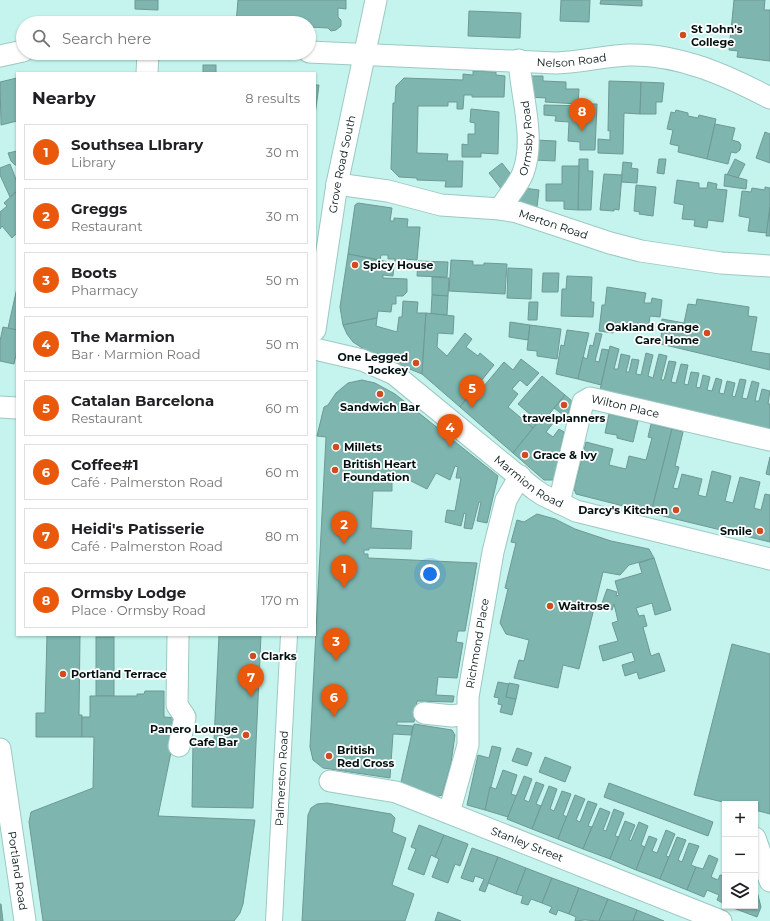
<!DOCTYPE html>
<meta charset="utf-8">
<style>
:root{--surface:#fff;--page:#f6f6f6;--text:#202124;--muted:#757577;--line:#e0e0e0;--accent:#ea580c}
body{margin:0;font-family:Montserrat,sans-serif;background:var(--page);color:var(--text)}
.controls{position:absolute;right:12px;bottom:12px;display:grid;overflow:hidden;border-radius:0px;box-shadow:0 1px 3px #0004}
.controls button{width:36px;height:36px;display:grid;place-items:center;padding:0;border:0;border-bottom:1px solid var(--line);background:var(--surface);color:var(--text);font:20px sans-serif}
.you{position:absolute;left:430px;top:574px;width:14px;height:14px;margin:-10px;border:3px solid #fff;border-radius:50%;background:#1a73e8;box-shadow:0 0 0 6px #1a73e833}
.badge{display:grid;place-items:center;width:26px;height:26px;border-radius:50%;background:var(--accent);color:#fff;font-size:13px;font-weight:700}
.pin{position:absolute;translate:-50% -33px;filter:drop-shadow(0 1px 2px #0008)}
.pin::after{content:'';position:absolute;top:21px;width:14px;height:12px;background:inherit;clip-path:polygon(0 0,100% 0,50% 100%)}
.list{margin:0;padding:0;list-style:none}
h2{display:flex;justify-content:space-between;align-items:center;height:52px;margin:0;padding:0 16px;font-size:17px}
h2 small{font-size:13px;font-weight:400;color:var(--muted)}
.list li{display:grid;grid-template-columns:26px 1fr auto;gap:12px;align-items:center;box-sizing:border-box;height:56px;margin:0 8px 8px;padding:0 8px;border:1px solid var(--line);border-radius:0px}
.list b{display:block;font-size:15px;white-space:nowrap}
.list p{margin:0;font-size:13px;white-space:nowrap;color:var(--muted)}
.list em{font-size:13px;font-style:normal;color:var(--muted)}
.icon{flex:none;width:22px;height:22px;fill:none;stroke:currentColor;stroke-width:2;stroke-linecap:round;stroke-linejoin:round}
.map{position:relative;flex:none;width:770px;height:921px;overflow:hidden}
.search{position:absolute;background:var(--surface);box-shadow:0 1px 3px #0004;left:16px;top:16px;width:300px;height:44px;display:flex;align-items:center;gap:10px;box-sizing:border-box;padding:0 14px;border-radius:22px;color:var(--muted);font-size:15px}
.panel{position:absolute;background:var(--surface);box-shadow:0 1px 3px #0004;left:16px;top:72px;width:300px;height:564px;border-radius:0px}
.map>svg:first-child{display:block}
.building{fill:#7eb5af;stroke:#6e9994}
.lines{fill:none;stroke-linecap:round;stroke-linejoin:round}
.pedestrian-casing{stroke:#9cc9c3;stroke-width:18}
.minor-casing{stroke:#9cc9c3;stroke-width:23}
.pedestrian{stroke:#fff;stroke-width:16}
.minor{stroke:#fff;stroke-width:21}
.poi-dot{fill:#d24a1f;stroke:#fff;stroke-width:1.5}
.labels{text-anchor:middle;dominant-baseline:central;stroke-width:3.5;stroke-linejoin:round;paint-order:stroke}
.poi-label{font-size:11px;font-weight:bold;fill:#021110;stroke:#fff;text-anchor:start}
.street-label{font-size:11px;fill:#021110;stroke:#fff}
</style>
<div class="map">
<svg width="770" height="921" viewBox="0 0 770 921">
<rect width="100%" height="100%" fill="#c5f3ed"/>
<g class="building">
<path d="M135,0H158V10L135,9Z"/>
<path d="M238,0H346V9L338,8V17L341,20V26L336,30L331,31L328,28L309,27V23H236Z"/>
<path d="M561,0H590L589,22L560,21Z"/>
<path d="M601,0H642V6L600,4Z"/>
<path d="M734,0H765L764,10H770V61L737,57L738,51L729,50Z"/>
<path d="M469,11L521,13L520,38L468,36Z"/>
<rect x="203" y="65" width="13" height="8"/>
<path d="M473,71L496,72V75L505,76L504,97H472V95H464L463,109H457V102H448V106H418L417,153L448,154L447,161H463L462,187H445L446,181L417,180V178L399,177L391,169L393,103H395L396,86L404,78L463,80V74L473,75Z"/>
<path d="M527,76H543V81L566,82V89H579L578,104L545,102L546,98L529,97Z"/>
<path d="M17,78V121L1,125L0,82Z"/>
<path d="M609,81L641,82L640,114L624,113L623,154L598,153V139L610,140V130L608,131Z"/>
<path d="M641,82L664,83L662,102H656V114H640Z"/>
<path d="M315,85H319L315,115Z"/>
<path d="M592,104H597L595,150H580V142L568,141L569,122L555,121L556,116L544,115V105L589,106L588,113H592Z"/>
<path d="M471,109L499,112L498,154L481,153V157H462V144L468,145V134H475V123L470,122Z"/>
<path d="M676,110L688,113V116L698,118L699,115L716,119L707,159L678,152L679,146L670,144L673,130L667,129L671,112L675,113Z"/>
<path d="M715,124L735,128L732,140L739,142L741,145L740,150L736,153L731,152L728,164L707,159Z"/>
<path d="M765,132L770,134V163L756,158Z"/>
<path d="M535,140L556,141L555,161L534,160Z"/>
<path d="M17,151V165H15L11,161L8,153Z"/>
<path d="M579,159H588V171H593L591,210H578Z"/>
<path d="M659,159H666L664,174L657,173Z"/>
<path d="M735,159L745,164L738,178L727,175Z"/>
<path d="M623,162L632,163L631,168L638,169L637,183L621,182Z"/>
<path d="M502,163L513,177L503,191L489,173Z"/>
<path d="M10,164L17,182V191L10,197L0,175V168Z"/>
<path d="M562,166H579L578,210L564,209V201H546V184H562Z"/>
<path d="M604,174L622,175L619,210L614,209V211L600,210Z"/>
<path d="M725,174L747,180L746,189L724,186Z"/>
<path d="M677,180L699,183V188H707L708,182L717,184L716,189L727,190L723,222L708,220L707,228L694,226L695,220L682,219L684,205L674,203Z"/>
<path d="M636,185L656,187L653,216L639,214L640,212L634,211Z"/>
<path d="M765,187L770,188V207L767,233L748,231L750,218L739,216L742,191L751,192L752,188L765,190Z"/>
<path d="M523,188L539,190L537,207L520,205L516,201Z"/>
<path d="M17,191V233L12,238L2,226L0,229V212L7,206L4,203Z"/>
<path d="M358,203L392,208L390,221H394V218L408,219L407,227H420L417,260L403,259V264H394L395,259H388V255H381L380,260L348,254L355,205Z"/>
<path d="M770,207V236H766Z"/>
<path d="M348,254L394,263L393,276L383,275V278L407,279V292L403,296H396V304H392L391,312L378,311L377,318L343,325L340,307Z"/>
<path d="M451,260L473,261V265H484V263L507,264L505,294L449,291Z"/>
<path d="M418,261L448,262L447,277L417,276Z"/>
<path d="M508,268L532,269L531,299L507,298Z"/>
<path d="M543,273H559L558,292H542Z"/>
<path d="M567,276L592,277L591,302H594L593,317L561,316L562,289H566Z"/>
<path d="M432,277L449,278L448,296L432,295Z"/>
<path d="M607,287L646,293L644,303H651L652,298L662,300L660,317L650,316L648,331L614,327L613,333L599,331L602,305H605Z"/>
<path d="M17,288V330L8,328Z"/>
<path d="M432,295L448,296L447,315L431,314Z"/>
<path d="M697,299L749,307L748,316L757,317L751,351L770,354V370L661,344L662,319L684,323L688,304L696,305Z"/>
<path d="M403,301L418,302L417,313H426L422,374L370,353L353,342L347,334L343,325L377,318L376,326L397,332L399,317H402Z"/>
<path d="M529,302H538L537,320H528Z"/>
<path d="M426,313L454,316L453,334L438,333L437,347L447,356L465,333L472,339L466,347L478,356L480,353L494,365L460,407L422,374Z"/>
<path d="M510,322L530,325L528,340L509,337Z"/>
<path d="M530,325L561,329L557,359L537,356V351L527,350Z"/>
<path d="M3,327L17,330V350L14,364L0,361V341Z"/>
<path d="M567,330L589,333L578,379L556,374L561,345L564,346Z"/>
<path d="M596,333L602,334L595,361L599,362L602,349L609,350L601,385L578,379L583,357L587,359L590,345L593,346Z"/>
<path d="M610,346L619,349L614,369H618L621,354L630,356L626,372H629L632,359L639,360L636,374L641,375L646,353L653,355L648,376L653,378L659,354L667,356L661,380H664L669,361L676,362L671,382L676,383L681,364L688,365L684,384L688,385L691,372L699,373L696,387L700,388L703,375L710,377L707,390L712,391L716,378L722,380L719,393L724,394L727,381L735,383L732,396L735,397L740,379L746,380L742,398L747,399L752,381L759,383L755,401H759L762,389L770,391L768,404H770V429L600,390Z"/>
<path d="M521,359L539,373L527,386L520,380L512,389L518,394L508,407L533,428L513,453L460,407L479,382L484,386L504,362L513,370Z"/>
<path d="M542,376L565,395L541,424L538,422L533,428L527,423L532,416L518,404Z"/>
<path d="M362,380L375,383L395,394L498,476L487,523L477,521L481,502H479L472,529L464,528L466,514L464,513L461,526L445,522L447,510L455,511L461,478H456L458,467L455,466L450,480L436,473L427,489L403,477L400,482L392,478V491H373L371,528L412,531L411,549L369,548V550H364V554H368V558L477,563L465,631H458L456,642L463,643L457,678L438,677L436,695L454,696L453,702L417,701L414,722H397V725L413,726L411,735L393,734L390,778L323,768L313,760L310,747L326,437L317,436L324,407L328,405L336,393L348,383Z"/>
<path d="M565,395L572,401L567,418L554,408Z"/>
<path d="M609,414L638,421L633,442L617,438V435L605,433Z"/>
<path d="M547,416L554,422L546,432L553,437L559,429L564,432L554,480H544L513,453L538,422L541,424Z"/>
<path d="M651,424L672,429L651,513L576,494L574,489L586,442L613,449L609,465L626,469L629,456L646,460L652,438L648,437Z"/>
<path d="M672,429L683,432L675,466L679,467L673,488L678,489L682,474L702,479L698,495L706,497L712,471L731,476L725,501L733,503L740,477L760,482L754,508L761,510L765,494L770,495V542L651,513Z"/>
<path d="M770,457V475L766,474Z"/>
<path d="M537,514L555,519L575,529L611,541L649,549L654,558L629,565L620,575L603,572L579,669L563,665L558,688L514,678L519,660L524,661L529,640L506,634L500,623L508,589L505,588L516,543L511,542L517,520L524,522Z"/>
<path d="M654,558L671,610L655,615L652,603L636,608L639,616L644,615L647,626L643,627L651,656L659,653L665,671L639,679L637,672L625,676L622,665L635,661L632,652L603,661L599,646L618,641L612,623L618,621L614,604L612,610L601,606L607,589L617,592L616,596L619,595L615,581L642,573L639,563Z"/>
<path d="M47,635H80L79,715H82V737H36V713H45Z"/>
<path d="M219,635H261L253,808L192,807L193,740H214Z"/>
<rect x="96" y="637" width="18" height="59"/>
<path d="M732,644L770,654V814L755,810V804H731L694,795Z"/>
<path d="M498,682L509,684L506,697L516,699L512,715L500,712L502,705L498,704L499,698L494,697Z"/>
<path d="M509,683L519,685L516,699L506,697Z"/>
<path d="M145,691H164V717L178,718L158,816L255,820L243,904L240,913L234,921H43L29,822L31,812L93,788L94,737H82V717H90V696H137V694H144Z"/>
<path d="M414,724L452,730L455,735L451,763L442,795L436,797L401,782Z"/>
<path d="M492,746L501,748L485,810L467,805L478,755L489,758Z"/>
<path d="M517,748L532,753L527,766L512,761Z"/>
<path d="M545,757L571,767L565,782L539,772Z"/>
<path d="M503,770L517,775L511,794L517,796L508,817L485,810L490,787L496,789Z"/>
<path d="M524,776L532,779L524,800L529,802L536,782L544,785L536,804L541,806L532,829L507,819Z"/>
<path d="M609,783L713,822L708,836L604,797Z"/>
<path d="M549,786L557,789L550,809L554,811L562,791L571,794L563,815L567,817L558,839L532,829Z"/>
<path d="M575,795L585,799L576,820L580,822L588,801L597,804L588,826L592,827L583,849L558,839Z"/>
<path d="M327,803L391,814L395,818L392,832L406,838L392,885L414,894L405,921H302L308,815L311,808L317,804Z"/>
<path d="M600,808L610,812L603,830L606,831L614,809L624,813L615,836L619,837L610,859L583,849Z"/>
<path d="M625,821L635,825L629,840L631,841L639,822L648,826L641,845L645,847L636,870L610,859Z"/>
<path d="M419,825L444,835L435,857L431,855L424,875L408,869L416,849L411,847Z"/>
<path d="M666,830L675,834L666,856L669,857L660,879L636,870L649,836L657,839L652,851L657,853Z"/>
<path d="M444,835L468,844L460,866L455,864L448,883L432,877L439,859L435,857Z"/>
<path d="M677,837L686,840L678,860L682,862L689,843L699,846L691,865L696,867L687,890L660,879Z"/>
<path d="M472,848L498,857L485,892L479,890L484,879L475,876L473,882L461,878Z"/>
<path d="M709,855L718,859L711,877L718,880L720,875L725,876V904L717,900L719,895L707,890L704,897L687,890L696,867L703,869Z"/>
<path d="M498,857L526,868L516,894L488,883Z"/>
<path d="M526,868L552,878L542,903L531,899L528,905L521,903L523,896L516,894Z"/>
<path d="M552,878L579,888L569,914L558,910L556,915L549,912L552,907L542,903Z"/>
<path d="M755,884L761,907L757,917L728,906H755Z"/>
<path d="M579,888L608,899L599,921L585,920L575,921L576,917L569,914Z"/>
<path d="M608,899L637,910L633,921H599Z"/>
<path d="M0,904H1L3,921H0Z"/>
<path d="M637,910L664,921H633Z"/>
<path d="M438,912L461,921H435Z"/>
</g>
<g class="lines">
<g class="pedestrian-casing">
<g id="pedestrian">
<path id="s1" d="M274,921L289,635"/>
</g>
</g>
<g class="minor-casing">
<g id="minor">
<path id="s2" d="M309,52L556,63C582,62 604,56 628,55C678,53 728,76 770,98"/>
<path d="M0,56L23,51"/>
<path d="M147,73L148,53"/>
<path id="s3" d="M337,184L388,191L441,205L500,209L517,212L610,243L641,251L721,263L770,266"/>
<path id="s4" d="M500,209C507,197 518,186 523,173C536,138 521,96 519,60"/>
<path id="s5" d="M315,330L337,184L376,0"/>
<path id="s6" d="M315,349L362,360L394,374L534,489L543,495L576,511L770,559"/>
<path d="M0,407L17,408"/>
<path id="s7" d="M559,503L583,402L590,398L770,440"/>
<path d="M178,635L177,705L185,717L179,746"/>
<path d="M424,713L452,716L466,714"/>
<path id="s8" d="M0,749L25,921"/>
<path id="s9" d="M330,781L396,792L721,921"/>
<path id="s10" d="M449,813L468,745V697L493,552L506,500L520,476"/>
<path d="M755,838L770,881"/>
</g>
</g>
<use href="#pedestrian" class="pedestrian"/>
<use href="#minor" class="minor"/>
</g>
<g class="poi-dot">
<circle cx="683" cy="35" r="4"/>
<circle cx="355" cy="265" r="4"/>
<circle cx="707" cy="333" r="4"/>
<circle cx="416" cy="363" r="4"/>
<circle cx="380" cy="394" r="4"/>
<circle cx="564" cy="405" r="4"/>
<circle cx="336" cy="447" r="4"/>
<circle cx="525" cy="455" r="4"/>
<circle cx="335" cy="470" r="4"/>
<circle cx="676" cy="510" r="4"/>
<circle cx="760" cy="531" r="4"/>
<circle cx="550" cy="606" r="4"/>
<circle cx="253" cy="656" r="4"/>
<circle cx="63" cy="674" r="4"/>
<circle cx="246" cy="735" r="4"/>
<circle cx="329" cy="756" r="4"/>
</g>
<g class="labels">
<g class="poi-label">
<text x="691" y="29">St John's<tspan x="691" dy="13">College</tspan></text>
<text x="363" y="265">Spicy House</text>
<text x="699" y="327" text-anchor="end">Oakland Grange<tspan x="699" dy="13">Care Home</tspan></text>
<text x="408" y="357" text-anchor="end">One Legged<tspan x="408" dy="13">Jockey</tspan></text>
<text x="380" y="407" text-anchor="middle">Sandwich Bar</text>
<text x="564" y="418" text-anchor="middle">travelplanners</text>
<text x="344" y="447">Millets</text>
<text x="533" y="455">Grace &amp; Ivy</text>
<text x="343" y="464">British Heart<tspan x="343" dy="13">Foundation</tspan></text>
<text x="668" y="510" text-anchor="end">Darcy's Kitchen</text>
<text x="752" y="531" text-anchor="end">Smile</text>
<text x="558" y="606">Waitrose</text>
<text x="261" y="656">Clarks</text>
<text x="71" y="674">Portland Terrace</text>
<text x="238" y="729" text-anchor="end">Panero Lounge<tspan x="238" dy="13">Cafe Bar</tspan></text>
<text x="337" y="750">British<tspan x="337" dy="13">Red Cross</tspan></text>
</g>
<g class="street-label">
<text stroke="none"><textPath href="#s2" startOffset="263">Nelson Road</textPath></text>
<text stroke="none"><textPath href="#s4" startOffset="78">Ormsby Road</textPath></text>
<text stroke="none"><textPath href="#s5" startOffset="168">Grove Road South</textPath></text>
<text stroke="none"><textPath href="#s3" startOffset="221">Merton Road</textPath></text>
<text stroke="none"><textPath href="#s7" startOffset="148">Wilton Place</textPath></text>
<text stroke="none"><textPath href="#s6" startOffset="256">Marmion Road</textPath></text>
<text stroke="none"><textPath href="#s10" startOffset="173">Richmond Place</textPath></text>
<text stroke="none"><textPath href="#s1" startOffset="143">Palmerston Road</textPath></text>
<text stroke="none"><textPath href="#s9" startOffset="208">Stanley Street</textPath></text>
<text stroke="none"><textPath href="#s8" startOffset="123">Portland Road</textPath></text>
</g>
</g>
</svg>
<div class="controls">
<button>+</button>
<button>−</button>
<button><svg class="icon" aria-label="layers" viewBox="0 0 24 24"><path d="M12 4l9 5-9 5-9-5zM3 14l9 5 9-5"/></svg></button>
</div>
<div class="you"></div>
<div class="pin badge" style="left:344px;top:588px">1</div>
<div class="pin badge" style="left:344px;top:544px">2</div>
<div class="pin badge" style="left:336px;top:661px">3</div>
<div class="pin badge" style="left:450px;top:447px">4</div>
<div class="pin badge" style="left:472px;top:408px">5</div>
<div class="pin badge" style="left:334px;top:717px">6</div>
<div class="pin badge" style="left:251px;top:697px">7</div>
<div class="pin badge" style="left:582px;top:131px">8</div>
<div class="search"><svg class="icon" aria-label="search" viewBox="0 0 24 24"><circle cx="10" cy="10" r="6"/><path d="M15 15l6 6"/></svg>Search here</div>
<section class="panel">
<h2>Nearby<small>8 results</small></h2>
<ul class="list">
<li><span class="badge">1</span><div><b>Southsea LIbrary</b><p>Library</p></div><em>30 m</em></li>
<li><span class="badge">2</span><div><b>Greggs</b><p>Restaurant</p></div><em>30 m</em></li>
<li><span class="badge">3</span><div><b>Boots</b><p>Pharmacy</p></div><em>50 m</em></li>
<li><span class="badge">4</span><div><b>The Marmion</b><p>Bar · Marmion Road</p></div><em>50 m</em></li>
<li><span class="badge">5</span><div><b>Catalan Barcelona</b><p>Restaurant</p></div><em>60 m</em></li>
<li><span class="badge">6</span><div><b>Coffee#1</b><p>Café · Palmerston Road</p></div><em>60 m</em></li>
<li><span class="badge">7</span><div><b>Heidi's Patisserie</b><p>Café · Palmerston Road</p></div><em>80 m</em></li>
<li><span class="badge">8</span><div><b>Ormsby Lodge</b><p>Place · Ormsby Road</p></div><em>170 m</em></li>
</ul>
</section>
</div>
